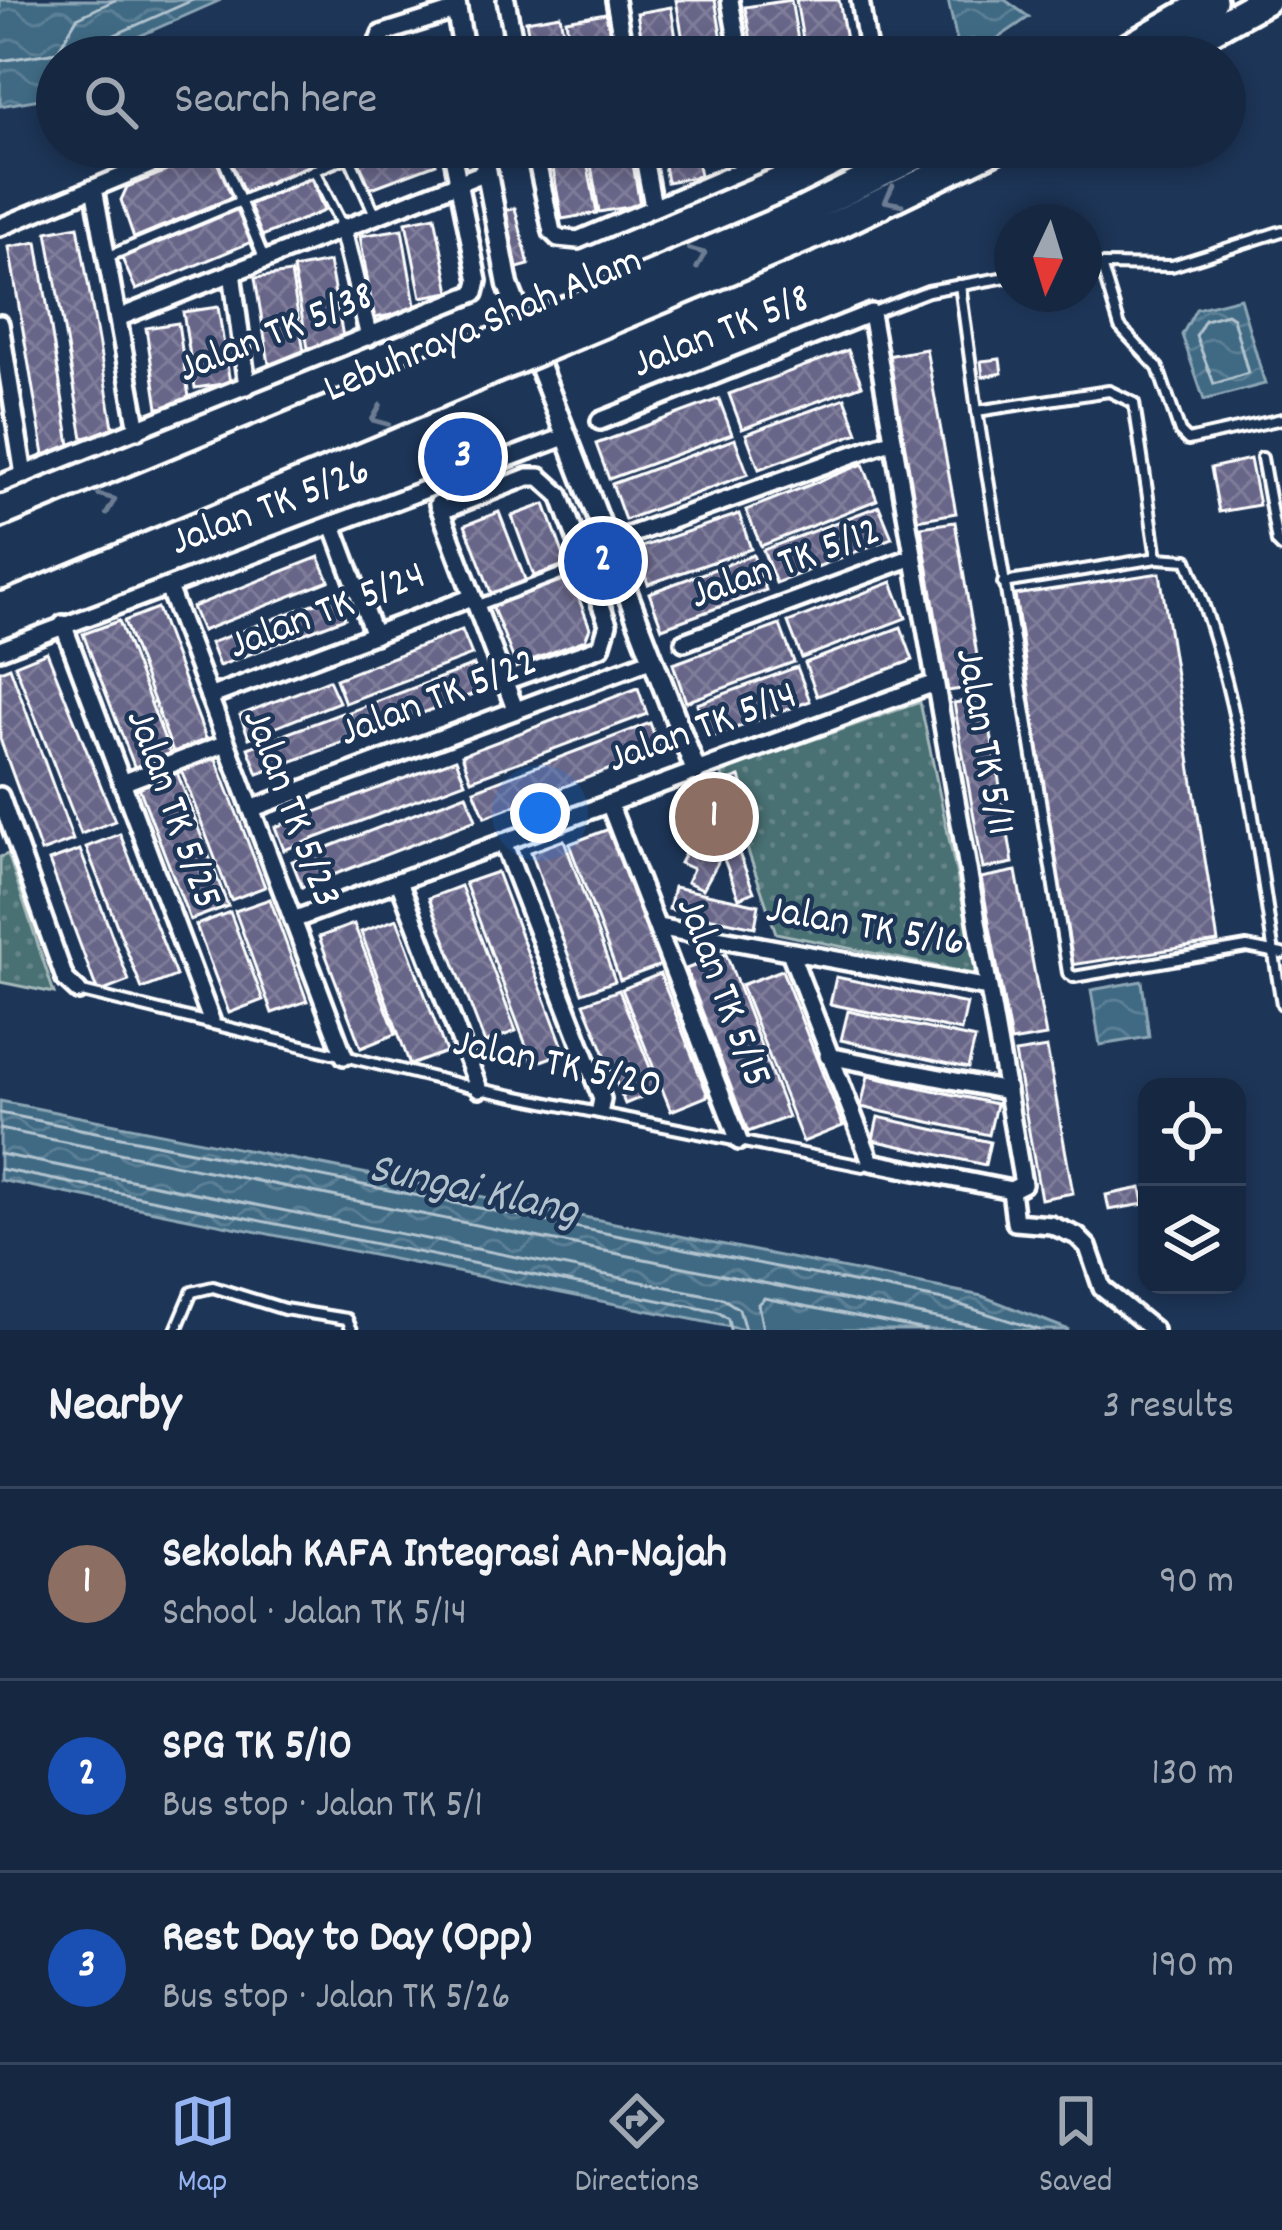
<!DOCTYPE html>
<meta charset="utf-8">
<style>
:root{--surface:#162841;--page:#23344c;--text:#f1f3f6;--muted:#9ea6b1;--line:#35445a;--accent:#95b2f1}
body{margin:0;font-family:Dekko,sans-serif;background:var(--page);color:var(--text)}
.controls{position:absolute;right:36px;bottom:36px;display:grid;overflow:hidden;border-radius:24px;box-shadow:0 6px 18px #0003}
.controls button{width:108px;height:108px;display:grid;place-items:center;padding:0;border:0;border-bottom:3px solid var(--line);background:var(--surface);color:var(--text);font:60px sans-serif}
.compass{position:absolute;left:994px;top:204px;width:108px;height:108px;border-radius:50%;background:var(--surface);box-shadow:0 6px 18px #0003;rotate:184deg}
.you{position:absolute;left:540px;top:813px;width:42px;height:42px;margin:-30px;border:9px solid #fff;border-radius:50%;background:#1a73e8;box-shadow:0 0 0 18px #1a73e833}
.badge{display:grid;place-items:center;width:78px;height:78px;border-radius:50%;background:var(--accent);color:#fff;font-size:39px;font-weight:700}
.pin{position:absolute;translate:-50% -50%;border:6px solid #fff;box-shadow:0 3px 12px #0006}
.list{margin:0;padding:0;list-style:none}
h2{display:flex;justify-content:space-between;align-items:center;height:156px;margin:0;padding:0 48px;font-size:51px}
h2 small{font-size:39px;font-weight:400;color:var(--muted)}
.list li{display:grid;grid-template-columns:78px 1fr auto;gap:36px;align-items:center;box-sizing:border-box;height:192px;padding:0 48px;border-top:3px solid var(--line)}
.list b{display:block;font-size:45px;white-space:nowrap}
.list p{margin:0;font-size:39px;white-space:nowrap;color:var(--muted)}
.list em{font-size:39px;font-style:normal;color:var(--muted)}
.icon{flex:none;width:66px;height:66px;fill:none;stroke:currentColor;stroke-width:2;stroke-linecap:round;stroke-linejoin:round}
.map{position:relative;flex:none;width:1282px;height:1330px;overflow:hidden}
.search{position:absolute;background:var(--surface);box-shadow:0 6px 18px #0003;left:36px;right:36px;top:36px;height:132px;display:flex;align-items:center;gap:30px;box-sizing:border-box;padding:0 42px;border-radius:66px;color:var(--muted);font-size:45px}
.sheet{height:732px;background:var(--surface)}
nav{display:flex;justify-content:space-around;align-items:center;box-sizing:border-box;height:168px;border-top:3px solid var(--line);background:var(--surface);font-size:33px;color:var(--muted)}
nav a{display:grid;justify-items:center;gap:6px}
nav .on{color:var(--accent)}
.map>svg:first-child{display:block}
.grass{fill:url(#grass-dots);stroke:#a4b8b9;stroke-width:3}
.water{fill:url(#water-waves);stroke:#8ca6b5;stroke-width:3}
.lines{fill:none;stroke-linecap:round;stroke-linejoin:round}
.shore{stroke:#b2c3ce;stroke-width:3}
.building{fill:url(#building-cross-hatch);stroke:#fff;stroke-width:3}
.service-casing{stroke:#fff;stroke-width:16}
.minor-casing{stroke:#fff;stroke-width:24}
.tertiary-casing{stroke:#fff;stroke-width:27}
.motorway-casing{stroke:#fff;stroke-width:36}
.service{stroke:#1d3557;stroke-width:8}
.minor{stroke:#1d3557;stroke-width:15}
.tertiary{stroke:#1d3557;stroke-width:18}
.motorway{stroke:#1d3557;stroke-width:27}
.motorway-bridge-casing{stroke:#fff;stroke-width:36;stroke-linecap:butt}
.motorway-bridge{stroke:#1d3557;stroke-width:27}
.oneway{stroke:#6c7c92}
.labels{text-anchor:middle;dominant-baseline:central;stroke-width:9;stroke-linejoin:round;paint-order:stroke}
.street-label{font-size:42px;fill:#fff;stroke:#1d3557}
.water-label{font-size:45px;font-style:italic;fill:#b2c3ce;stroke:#1d3557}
</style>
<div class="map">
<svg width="1282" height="1330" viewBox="0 0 1282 1330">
<defs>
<pattern id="grass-dots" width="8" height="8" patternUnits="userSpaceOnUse" patternTransform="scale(3)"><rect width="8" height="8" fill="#4a7073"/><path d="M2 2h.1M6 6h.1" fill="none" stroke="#658588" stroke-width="1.8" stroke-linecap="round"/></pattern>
<pattern id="water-waves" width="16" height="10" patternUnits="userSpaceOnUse" patternTransform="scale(3)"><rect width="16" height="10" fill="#3f6a84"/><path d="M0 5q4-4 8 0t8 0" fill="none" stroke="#5c8096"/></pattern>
<pattern id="building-cross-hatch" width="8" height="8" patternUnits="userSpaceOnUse" patternTransform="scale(3)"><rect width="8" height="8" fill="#686688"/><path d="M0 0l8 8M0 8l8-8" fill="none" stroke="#7f7d9a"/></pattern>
</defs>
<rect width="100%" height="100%" fill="#1d3557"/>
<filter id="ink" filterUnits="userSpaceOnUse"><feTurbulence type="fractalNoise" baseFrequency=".00833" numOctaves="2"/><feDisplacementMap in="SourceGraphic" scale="24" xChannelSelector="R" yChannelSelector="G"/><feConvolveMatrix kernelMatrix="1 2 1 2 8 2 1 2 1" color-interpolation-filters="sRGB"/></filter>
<g filter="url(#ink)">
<g class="grass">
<path d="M920,702L978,975L776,933L721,772Z"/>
<path d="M8,854L54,993L0,982V857Z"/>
</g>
<g class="water">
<path d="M0,0H221L92,57H57V96L0,106Z"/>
<path d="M948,0H1005L1029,17L976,53L960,55Z"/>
<path d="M1240,298L1265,384L1204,400L1182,335L1196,309Z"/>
<path d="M1142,981L1149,1037L1100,1045L1091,990Z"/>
<path d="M0,1101L982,1296L1069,1330H745L0,1180Z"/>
</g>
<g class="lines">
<g class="shore">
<path d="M93,57L101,41L193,0"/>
<path d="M0,61L57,52L77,18L115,0"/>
<path d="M1227,314L1233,318L1248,373L1214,384L1196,336L1205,320Z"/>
<path d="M0,1113L948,1301L1039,1330"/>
<path d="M0,1129L996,1330"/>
<path d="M0,1154L722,1298L739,1309L745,1330"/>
<path d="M0,1169L718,1312L728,1319L730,1330"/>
<path d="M763,1330L758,1304L764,1298L925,1330"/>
</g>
</g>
<g class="building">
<path d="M676,0H715L725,57H686Z"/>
<path d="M791,0L801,57H754L745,7Z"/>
<path d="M796,0H839L849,57H806Z"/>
<path d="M671,7L679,57H645L637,13Z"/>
<path d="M606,13L614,57H572L566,20Z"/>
<path d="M560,15L568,57H533L526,21Z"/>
<path d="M231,147H340L342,152L242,193L224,150Z"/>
<path d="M381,147H430L436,164L369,189L356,156Z"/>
<path d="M549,147H584L597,213L562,219Z"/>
<path d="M588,147H630L640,205L599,212Z"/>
<path d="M661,147H695L700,176L667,182Z"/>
<path d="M701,147H741L742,156L704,163Z"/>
<path d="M215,151L233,197L134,238L121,200L127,187Z"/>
<path d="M311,177L324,211L262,236L248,202Z"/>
<path d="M240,207L254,241L136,290L121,256Z"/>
<path d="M515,208L529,265L514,269L500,212Z"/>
<path d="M435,216L450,292L421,297L406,222Z"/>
<path d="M78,226L114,432L83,438L47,232Z"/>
<path d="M402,229L416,311L374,318L360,236Z"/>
<path d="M37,242L71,451L44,455L9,247Z"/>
<path d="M329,262L344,342L308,348L293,269Z"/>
<path d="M291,273L305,358L269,364L255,278Z"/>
<path d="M218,307L230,383L195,388L183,312Z"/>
<path d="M178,323L190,404L158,408L146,328Z"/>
<path d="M926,349L956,513L917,520L887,356Z"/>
<path d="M848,350L862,385L742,429L729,394Z"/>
<path d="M1000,359L1002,373L983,377L981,361Z"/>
<path d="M845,398L858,433L759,469L746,434Z"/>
<path d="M719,399L732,434L609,479L596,444Z"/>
<path d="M735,439L748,474L625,520L612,484Z"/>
<path d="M1250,459L1259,505L1219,512L1211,468Z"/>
<path d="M863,464L877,500L761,546L746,510Z"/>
<path d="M545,504L567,564L534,576L512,516Z"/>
<path d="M879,506L892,538L776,583L763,550Z"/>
<path d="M499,512L526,582L492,595L465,525Z"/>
<path d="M739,514L751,549L648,584L636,549Z"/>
<path d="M955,522L982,686L948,691L921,527Z"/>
<path d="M753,555L766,590L662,628L649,593Z"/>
<path d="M319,557L329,581L202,631L192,607Z"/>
<path d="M1160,573L1218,942L1071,965L1015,595Z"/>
<path d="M570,575L590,628L585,640L524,663L514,660L492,606Z"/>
<path d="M892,582L906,618L802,658L788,622Z"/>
<path d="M337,595L345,618L219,666L210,643Z"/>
<path d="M157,608L208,744L175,757L124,621Z"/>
<path d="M119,621L172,758L136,771L83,634Z"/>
<path d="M780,625L794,662L686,702L673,664Z"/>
<path d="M901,627L913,660L817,696L805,663Z"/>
<path d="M462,630L472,655L345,703L336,679Z"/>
<path d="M47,652L115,821L81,834L15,665Z"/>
<path d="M474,665L484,690L359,737L349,712Z"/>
<path d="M10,667L73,840L41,852L0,739V671Z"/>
<path d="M797,667L810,701L709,738L697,704Z"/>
<path d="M329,680L339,702L249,738L240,715Z"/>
<path d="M638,688L647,714L471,780L462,755Z"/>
<path d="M985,698L1013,863L983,869L954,703Z"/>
<path d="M342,713L352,739L258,774L248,748Z"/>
<path d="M650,723L660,750L485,817L474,790Z"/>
<path d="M214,754L265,887L231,900L180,767Z"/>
<path d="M456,759L465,782L284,850L275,827Z"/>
<path d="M175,767L228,906L190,920L137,782Z"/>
<path d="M740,777L752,813L729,821L717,785Z"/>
<path d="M714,788L732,839L714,845L696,794Z"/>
<path d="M466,794L476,820L302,887L292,861Z"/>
<path d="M609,829L661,965L620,980L569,844Z"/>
<path d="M120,834L176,976L142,989L86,847Z"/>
<path d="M564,840L615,981L582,993L531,852Z"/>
<path d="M691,841L722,855L703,889L687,882L693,869L680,863Z"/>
<path d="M735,843L754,892L739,898L720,849Z"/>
<path d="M80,850L129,981L98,993L49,861Z"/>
<path d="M1016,871L1046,1036L1011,1042L981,878Z"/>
<path d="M497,872L565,1052L533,1064L465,883Z"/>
<path d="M461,886L516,1031L485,1043L429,898Z"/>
<path d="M674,887L759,905L755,927L669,909Z"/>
<path d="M270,899L307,1001L272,1013L235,911Z"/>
<path d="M230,912L263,1000L229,1013L196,925Z"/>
<path d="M397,919L446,1052L410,1065L361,932Z"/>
<path d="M354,924L396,1034L361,1048L319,937Z"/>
<path d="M726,954L788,1117L748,1132L686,969Z"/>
<path d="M782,970L843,1126L803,1142L741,985Z"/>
<path d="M660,974L708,1096L671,1111L622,989Z"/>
<path d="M836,977L967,1004L961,1031L830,1004Z"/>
<path d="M619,990L659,1090L625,1104L584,1003Z"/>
<path d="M848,1011L975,1039L968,1068L841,1040Z"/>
<path d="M1047,1048L1073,1193L1041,1199L1015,1053Z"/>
<path d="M868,1076L996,1104L989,1135L861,1107Z"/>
<path d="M878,1117L990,1142L985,1165L873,1140Z"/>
<path d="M1141,1188L1144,1204L1109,1210L1106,1195Z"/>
</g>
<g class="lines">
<g class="service-casing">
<g id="service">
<path d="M218,147L264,258"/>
<path d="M345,147L374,212"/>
<path d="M314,170L342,226"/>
<path d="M107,257L370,147"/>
<path d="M1084,263L1101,265L1120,327L1158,368L1180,432L1188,440L1282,419"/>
<path d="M1103,265L1172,266L1282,231"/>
<path d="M960,285L977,411"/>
<path d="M871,313L928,291L1012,276"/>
<path d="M1262,458L1277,542L1282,547"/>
<path d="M1003,583L1157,558"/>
<path d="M476,606L584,565"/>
<path d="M1282,954L1247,947L1074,977L1068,973L977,411L1109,391L1134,403L1157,558L1187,560C1246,705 1256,851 1282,1004"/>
<path d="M78,991L479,1089L863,1166L870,1162"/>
<path d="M176,1330L192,1292L213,1287L284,1309L347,1319L352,1330"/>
</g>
</g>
<g class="minor-casing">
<g id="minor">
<path d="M506,0L517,57"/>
<path d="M615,0L625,57"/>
<path d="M730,0L740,57"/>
<path d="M860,0L869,57"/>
<path d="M372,57L381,34L457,10"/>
<path d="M534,147L552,232L558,238L578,240L797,147"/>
<path d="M642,147L653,206"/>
<path d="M94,188L138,430"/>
<path d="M342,226L369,337"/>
<path d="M0,227L193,147"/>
<path d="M232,272L247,386"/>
<path d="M118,318L486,172"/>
<path d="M0,324L24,475"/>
<path d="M600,421L871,313L1023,1184L1011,1190L871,1162L790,952"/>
<path d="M0,484L475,293L478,281L451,147"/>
<path d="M438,504L515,709"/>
<path d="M441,511L528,477H540L560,495L608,624L601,647L505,681"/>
<path d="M333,525L374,635"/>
<path d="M608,543L893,440"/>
<path d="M168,587L344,1056"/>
<path d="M63,624L211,1020"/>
<path d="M684,642L913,557"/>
<path d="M0,650L567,436"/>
<path d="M209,697L473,597"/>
<path d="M122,783L226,743"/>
<path d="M0,796L65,979L78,991"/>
<path d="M609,803L739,1141"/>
<path d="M251,809L653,659"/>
<path d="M503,842L602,1099L600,1109"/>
<path d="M399,881L479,1089"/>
<path d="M293,920L935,683"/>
<path d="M657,927L989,988"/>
<path d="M828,1056L1007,1091"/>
<path d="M1011,1190L1015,1222L1051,1225L1077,1236L1088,1247L1102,1288L1154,1330"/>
</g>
</g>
<g class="tertiary-casing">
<g id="tertiary">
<path d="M455,0L465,57"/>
<path d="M482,147L508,285L696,771"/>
</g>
</g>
<g class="motorway-casing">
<g id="motorway">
<path d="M1113,57L1212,0"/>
<path d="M1162,57L1265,0"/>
<path d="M551,318L800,213L933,147"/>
<path d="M560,341L836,225L997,147"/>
<path d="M0,547L480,348"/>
<path d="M0,575L487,372"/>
</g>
</g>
<use href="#service" class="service"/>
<use href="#minor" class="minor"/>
<use href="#tertiary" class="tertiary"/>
<use href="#motorway" class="motorway"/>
<g class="motorway-bridge-casing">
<g id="motorway-bridge">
<path d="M480,348L551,318"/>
<path d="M487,372L560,341"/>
</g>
</g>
<use href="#motorway-bridge" class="motorway-bridge"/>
</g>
<defs><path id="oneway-chevron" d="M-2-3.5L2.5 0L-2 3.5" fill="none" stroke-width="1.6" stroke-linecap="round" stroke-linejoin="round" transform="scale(3)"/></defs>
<g class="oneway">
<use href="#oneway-chevron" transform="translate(892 198) rotate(154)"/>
<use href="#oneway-chevron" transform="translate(698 256) rotate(-23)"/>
<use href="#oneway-chevron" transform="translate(379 417) rotate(157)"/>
<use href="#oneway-chevron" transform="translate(108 502) rotate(-22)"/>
</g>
</g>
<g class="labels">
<g class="street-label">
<text transform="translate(484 327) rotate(-23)">Lebuhraya Shah Alam</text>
<text transform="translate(722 334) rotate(-22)">Jalan TK 5/8</text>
<text transform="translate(277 335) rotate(-22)">Jalan TK 5/38</text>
<text transform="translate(271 509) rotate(-21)">Jalan TK 5/26</text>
<text transform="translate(786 566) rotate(-20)">Jalan TK 5/12</text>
<text transform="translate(328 613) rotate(-21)">Jalan TK 5/24</text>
<text transform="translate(439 700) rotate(-21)">Jalan TK 5/22</text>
<text transform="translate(703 730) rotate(-20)">Jalan TK 5/14</text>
<text transform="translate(982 742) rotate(80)">Jalan TK 5/11</text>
<text transform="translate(289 809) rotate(69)">Jalan TK 5/23</text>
<text transform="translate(171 810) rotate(70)">Jalan TK 5/25</text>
<text transform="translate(865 929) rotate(10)">Jalan TK 5/16</text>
<text transform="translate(721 993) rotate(69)">Jalan TK 5/15</text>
<text transform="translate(557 1067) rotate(12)">Jalan TK 5/20</text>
</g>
<g class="water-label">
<text transform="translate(473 1192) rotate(12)">Sungai Klang</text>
</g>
</g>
</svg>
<div class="controls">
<button><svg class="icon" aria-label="locate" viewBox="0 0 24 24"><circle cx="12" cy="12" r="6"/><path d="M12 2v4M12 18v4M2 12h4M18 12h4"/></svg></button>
<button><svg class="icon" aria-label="layers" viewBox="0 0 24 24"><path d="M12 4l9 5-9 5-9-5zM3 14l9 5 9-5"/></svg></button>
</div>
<svg class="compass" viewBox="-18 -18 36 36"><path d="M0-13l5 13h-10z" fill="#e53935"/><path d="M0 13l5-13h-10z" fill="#9ea6b1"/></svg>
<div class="you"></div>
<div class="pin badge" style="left:714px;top:817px;background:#8d6e63">1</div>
<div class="pin badge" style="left:603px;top:561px;background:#1a4fb4">2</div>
<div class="pin badge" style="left:463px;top:457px;background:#1a4fb4">3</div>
<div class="search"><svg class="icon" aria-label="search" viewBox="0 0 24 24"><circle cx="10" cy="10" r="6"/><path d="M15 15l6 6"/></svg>Search here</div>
</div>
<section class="sheet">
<h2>Nearby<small>3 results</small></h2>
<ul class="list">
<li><span class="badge" style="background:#8d6e63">1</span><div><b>Sekolah KAFA Integrasi An-Najah</b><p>School · Jalan TK 5/14</p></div><em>90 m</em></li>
<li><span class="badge" style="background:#1a4fb4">2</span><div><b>SPG TK 5/10</b><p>Bus stop · Jalan TK 5/1</p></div><em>130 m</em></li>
<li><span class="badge" style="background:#1a4fb4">3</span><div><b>Rest Day to Day (Opp)</b><p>Bus stop · Jalan TK 5/26</p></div><em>190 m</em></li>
</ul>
</section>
<nav>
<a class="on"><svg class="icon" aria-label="map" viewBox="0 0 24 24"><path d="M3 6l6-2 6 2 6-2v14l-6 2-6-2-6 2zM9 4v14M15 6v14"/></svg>Map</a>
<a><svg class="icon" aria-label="directions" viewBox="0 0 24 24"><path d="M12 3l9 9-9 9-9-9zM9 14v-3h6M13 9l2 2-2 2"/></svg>Directions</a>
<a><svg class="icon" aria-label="saved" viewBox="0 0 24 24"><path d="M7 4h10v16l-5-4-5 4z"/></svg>Saved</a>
</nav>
